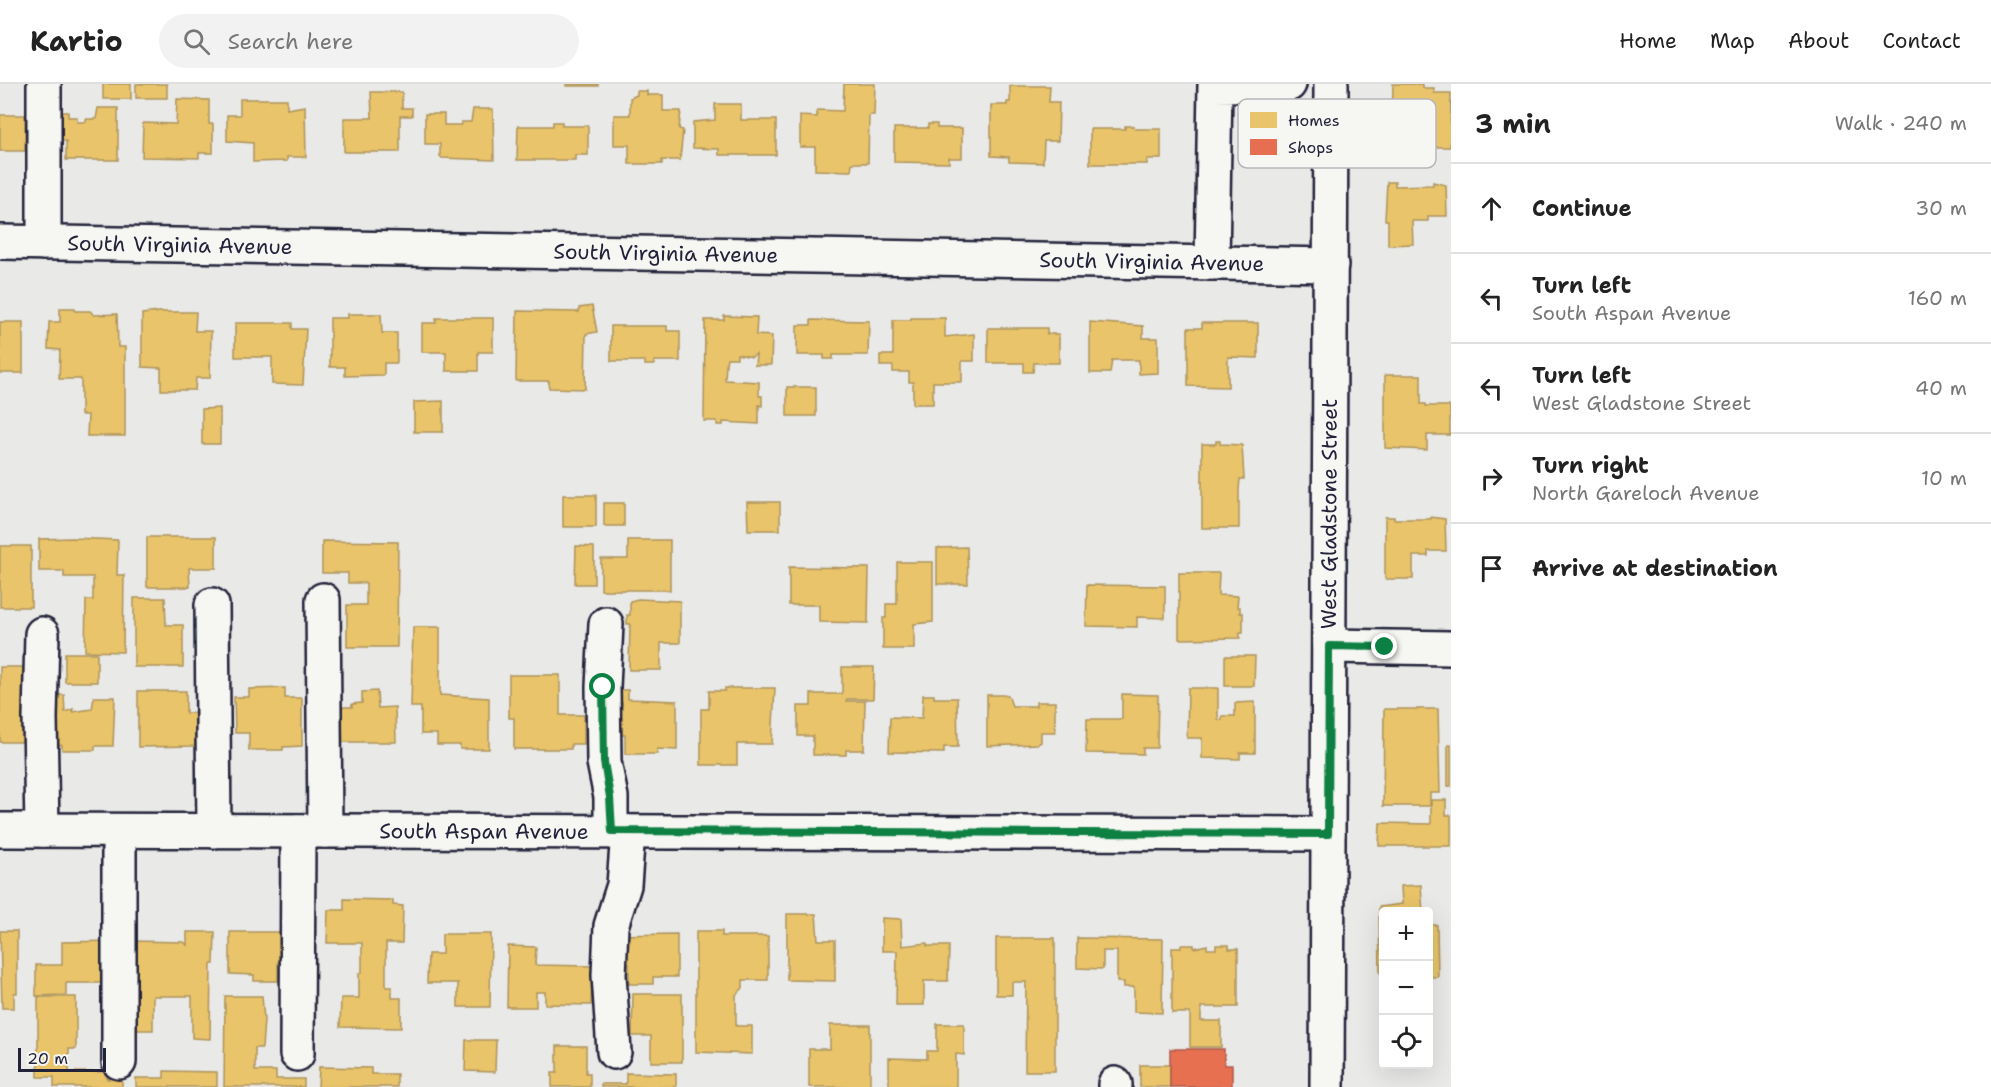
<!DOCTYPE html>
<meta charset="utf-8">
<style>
:root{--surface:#fff;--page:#f2f2f2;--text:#222;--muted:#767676;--line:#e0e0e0}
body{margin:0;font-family:"Shantell Sans",sans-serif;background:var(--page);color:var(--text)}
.controls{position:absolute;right:18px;bottom:18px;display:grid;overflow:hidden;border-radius:6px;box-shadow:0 6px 24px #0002}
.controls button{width:54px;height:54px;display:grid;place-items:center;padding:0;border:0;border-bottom:2px solid var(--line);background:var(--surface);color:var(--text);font:30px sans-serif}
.scale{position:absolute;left:18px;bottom:15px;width:88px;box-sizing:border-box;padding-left:6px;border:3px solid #22223b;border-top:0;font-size:16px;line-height:21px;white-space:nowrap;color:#22223b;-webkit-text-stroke:4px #f6f6f2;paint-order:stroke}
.stop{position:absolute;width:18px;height:18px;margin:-14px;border:4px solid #0b8043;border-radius:50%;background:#fff}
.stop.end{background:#0b8043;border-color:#fff;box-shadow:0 2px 6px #0008}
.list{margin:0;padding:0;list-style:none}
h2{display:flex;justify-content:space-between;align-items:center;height:78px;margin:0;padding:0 24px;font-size:26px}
h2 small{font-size:20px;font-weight:400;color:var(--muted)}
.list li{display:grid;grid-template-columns:39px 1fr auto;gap:18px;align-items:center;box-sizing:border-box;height:90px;padding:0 24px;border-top:2px solid var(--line)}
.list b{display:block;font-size:22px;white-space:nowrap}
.list p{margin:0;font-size:20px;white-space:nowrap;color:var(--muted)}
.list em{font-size:20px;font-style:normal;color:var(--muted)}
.icon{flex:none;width:33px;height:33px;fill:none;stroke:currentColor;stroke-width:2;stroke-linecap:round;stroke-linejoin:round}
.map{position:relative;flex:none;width:1451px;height:1003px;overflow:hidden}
header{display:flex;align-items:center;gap:36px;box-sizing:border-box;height:84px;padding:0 30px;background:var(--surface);border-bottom:2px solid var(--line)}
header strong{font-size:28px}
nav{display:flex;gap:33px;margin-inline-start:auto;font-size:21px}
.search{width:420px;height:54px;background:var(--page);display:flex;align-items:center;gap:15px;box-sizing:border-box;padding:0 21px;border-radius:33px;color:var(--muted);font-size:22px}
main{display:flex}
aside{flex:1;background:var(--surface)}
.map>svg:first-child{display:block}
.homes{fill:#e9c46a;stroke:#ad935c;stroke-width:1.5}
.shops{fill:#e76f51;stroke:#ac584a;stroke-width:1.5}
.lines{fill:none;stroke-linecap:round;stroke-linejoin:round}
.minor-casing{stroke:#22223b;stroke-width:38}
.minor{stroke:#f6f6f2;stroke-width:33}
.route{stroke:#0b8043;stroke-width:8}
.labels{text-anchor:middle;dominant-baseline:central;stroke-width:6;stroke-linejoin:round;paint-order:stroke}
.street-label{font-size:21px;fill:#22223b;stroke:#f6f6f2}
.key{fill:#f6f6f2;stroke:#b6b6bb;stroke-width:1.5}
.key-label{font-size:16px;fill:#22223b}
</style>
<header>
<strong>Kartio</strong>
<div class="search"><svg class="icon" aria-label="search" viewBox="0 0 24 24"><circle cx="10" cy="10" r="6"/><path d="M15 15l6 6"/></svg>Search here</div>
<nav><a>Home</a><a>Map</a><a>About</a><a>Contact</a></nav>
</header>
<main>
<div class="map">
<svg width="1451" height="1003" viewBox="0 0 1451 1003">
<rect width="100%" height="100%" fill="#e9e9e7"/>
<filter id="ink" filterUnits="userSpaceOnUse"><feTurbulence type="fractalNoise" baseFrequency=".0167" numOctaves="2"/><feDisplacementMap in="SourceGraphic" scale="12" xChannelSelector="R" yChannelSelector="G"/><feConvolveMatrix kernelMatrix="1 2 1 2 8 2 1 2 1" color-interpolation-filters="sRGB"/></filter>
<g filter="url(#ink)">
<g class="homes">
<rect x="103" y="0" width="28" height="15"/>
<rect x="136" y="0" width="31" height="14"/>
<rect x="566" y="0" width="32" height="2"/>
<path d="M844,0H875L874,31H869L868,79H852L851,87L815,86V63H800V32L817,33V26L843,27Z"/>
<path d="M1393,0H1423V4H1434V9H1451L1450,63H1434L1433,40H1403V43L1392,42Z"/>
<path d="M1010,2H1050L1049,18H1059L1058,57H1044L1043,79L1009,78V73L991,72V21H1007V18H1010Z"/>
<path d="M637,7H647V11H663V27H681L679,45L683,46L680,76H662V80H629V61H614V31H630V14L637,11Z"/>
<path d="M371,8H402V24H412V32H400V68H344V34H372Z"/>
<path d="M177,15L209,16V40H213V69H199V74L142,73L143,39L176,40Z"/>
<path d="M240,15H287V25L305,22L306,73H287V77L253,78V59L227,57V31H240Z"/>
<path d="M715,20H741V36H776V71H719V65L693,64V38L715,36Z"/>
<path d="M98,24H118V76H66V57H52V28H68V33H77V38H86V35H96Z"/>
<path d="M473,25H493L494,76L442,74L440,72V60H425V30H444V41H461V38H471Z"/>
<rect x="0" y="31" width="25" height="36"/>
<path d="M553,38H562V42H588V71H575V76H517L518,42H553Z"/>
<path d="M928,40H937V44H962V74H949V79L894,78V44H928Z"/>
<path d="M1125,42H1134L1135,45H1161V75H1147V80H1090V45H1125Z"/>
<path d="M1387,98H1395V102L1433,101V98L1446,101L1447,132H1428V137H1412L1413,160L1388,161V136H1385Z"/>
<path d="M592,222L597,248L586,250L585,305L549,304V297H516L517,227L579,228V224Z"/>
<path d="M60,224H75V227H90L94,231L117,230L118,263H125V352H87L88,331H81V295H59L60,266L48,265L49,238H60Z"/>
<path d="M159,228H196L195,247H211L210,294H196L195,306H161V284L142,283V230Z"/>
<path d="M348,230H381L382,249H397V279H384V291L345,292V283H330V234H348Z"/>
<path d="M724,232L757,233L756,251L772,252L771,281H755L756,270L752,273L737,270V274H727L726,280L725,296L759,298V312H762V322L759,321V340L723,338V341H717V337H704L705,236H724Z"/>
<path d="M436,234H493V268H478V287H446V268H422V239H436Z"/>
<path d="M911,234H945V253L974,250V277H962V298H933V320H913V298H909V288H893V282H880V271H893V236H911Z"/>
<path d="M811,236L869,237L868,271H833V275H824V271H797V241H811Z"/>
<rect x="0" y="238" width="23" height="51"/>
<path d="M1090,238L1143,242V254H1158V289L1139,290V276H1112L1110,289H1090Z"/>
<path d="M235,239H292V245H306L303,301L272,300V273H235Z"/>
<path d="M1202,239H1258V274L1228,273V303L1188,302V244H1202Z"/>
<path d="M611,242H667V247H680V277H654V281H645V277H611Z"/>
<path d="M988,244H1047V250H1059V279H1034L1033,288H1024V279H988Z"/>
<path d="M1385,291H1421V320H1426V322H1450V351H1427V366L1385,364Z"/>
<rect x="787" y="303" width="29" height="29"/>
<path d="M443,317V348H414V318Z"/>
<path d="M220,324V360H202V325Z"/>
<path d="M1216,357H1220V360L1242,361L1244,395H1240L1239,405V444H1202V360H1216Z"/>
<rect x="563" y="411" width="33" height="32"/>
<path d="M747,418H780V446H748Z"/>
<rect x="604" y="419" width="20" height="23"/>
<path d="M1385,433H1394V435H1431V433L1445,435L1446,467H1428V472H1413V495H1385Z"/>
<path d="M147,453H216V484H189L190,503H147Z"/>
<path d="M72,454L118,456L117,491H124L123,568L85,567L86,516H93V493H64V487H39V455Z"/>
<path d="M628,456H670V506H601V475H628Z"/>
<path d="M322,457L398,458L397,563H347V521H366V499H348V489H322Z"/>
<rect x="0" y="462" width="31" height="61"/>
<path d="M576,462L594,463V500H575Z"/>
<path d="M967,463L968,500H937V464Z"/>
<path d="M897,478H933V538L914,540V565H883V534H886V520H897Z"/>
<path d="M789,483L869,484L868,539L819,538V521H789Z"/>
<path d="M1179,489H1219L1218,511L1238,512L1237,523H1240V529H1243V548H1240V554L1179,555Z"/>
<path d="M1087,501L1165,502V534L1137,533V543L1086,542Z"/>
<path d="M134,514H165L166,541H183V583H134Z"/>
<path d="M638,515L680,517V559H661V586H629L630,540H627V531H630V517Z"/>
<path d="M413,543H440V611L489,614V665H460V661H437V650H421V623H411Z"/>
<rect x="65" y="569" width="32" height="29"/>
<path d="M1225,572H1255L1254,602H1225Z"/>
<rect x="0" y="583" width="24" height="75"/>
<path d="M842,583H874L873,615H847L846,617H865L864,666H846V671H813V652H798V622H811V610H842Z"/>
<path d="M509,591H560V631H584V660H571V665H514V634H509Z"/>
<path d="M285,604V614H302V662L283,663V666H249V649H235L234,613H249V605Z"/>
<path d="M725,604H775L772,660H737V681H701V625H709V607H725Z"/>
<path d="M1188,604H1218V636H1222V632H1235V619L1255,618V669H1240V675L1202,674V654H1187Z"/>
<path d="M617,606H628V615L677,617V666L657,665V670H625V651H610L611,621H622V619H617Z"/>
<path d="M138,607H186V629H209V658H195V662L138,663Z"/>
<path d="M377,607L378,624L395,623L396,658H341L327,623H352V620L362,619V608Z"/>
<path d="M1122,610L1158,611L1157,664H1143V670L1086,669L1087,635H1122Z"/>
<path d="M46,611H64L65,628L73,625L72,628L92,625L94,613H115L113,662H95V666H62V661H45Z"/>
<path d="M923,611H934V614H957L958,663H944V669L889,668L890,633L922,634Z"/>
<path d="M987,611H1008L1012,622H1036V618H1055V648H1041V658L1038,660L987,662Z"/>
<path d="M1384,625H1438L1440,709H1430V722H1383Z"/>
<rect x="1448" y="661" width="3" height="41"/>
<path d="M1431,716H1446V731H1451V762H1379L1380,739L1431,740Z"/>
<path d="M1421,801L1423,828H1384V889H1380L1379,823L1402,820L1401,802Z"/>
<path d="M344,815L393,816V821L403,822L402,859H386V903H392V914H401V944L340,943L341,914H359V889H362V859H327L328,826H344Z"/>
<path d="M787,830H816L818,856H835V897L787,896Z"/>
<path d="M882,834L901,835L902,862L927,859V862H949L948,897H924V921H896L897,867H882Z"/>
<path d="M1428,841H1437L1438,893H1428Z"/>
<path d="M0,847H17V909H14V924H2Z"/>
<path d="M696,847H722V852H768V896H743V904L736,911V942H752V970L696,968Z"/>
<path d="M187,848H215L214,880H211L210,955L192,954V912H153V946H128L129,857L184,858L187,861Z"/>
<path d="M230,848H292V878H278V897H254V891L230,890Z"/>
<path d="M442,850H491L490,923H458V899H427L428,870H442Z"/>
<path d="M677,850V893H653V900H629V880H615L614,851Z"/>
<path d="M996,854H1055V987H1025L1026,898H1012V911H996Z"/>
<path d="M1077,854L1163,855L1162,929L1134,928V903H1124V898H1117V867H1103V885L1077,884Z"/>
<path d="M116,857L117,899H66V911L36,912V881H62V858Z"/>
<path d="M1181,861H1194V864L1207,861V865H1216V861H1229V865H1238V923H1201V937H1221V963H1190V929H1172V864H1181Z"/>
<path d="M508,862L536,863L535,881L592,882L591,921L545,920V908H536V923H507Z"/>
<path d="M633,910H682V978H651V952H632Z"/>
<path d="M225,912H262L264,936L262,964H255V987H276V995H304V1003H224Z"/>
<path d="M38,913H76V965H69V988H107V995H122V1003H54V993H38Z"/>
<path d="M937,940H964V971L956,970V1003H889V974L927,975V967H937Z"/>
<path d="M830,941H870V1003H809V965H830Z"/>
<path d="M466,956H496L495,988L465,987Z"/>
<path d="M557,962H586V989H590V1003H552V989H557Z"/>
<rect x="1140" y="981" width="30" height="22"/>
<path d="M319,983L371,984V990H397V1003H318Z"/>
<path d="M164,987L217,988V1003H136V994H164Z"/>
<path d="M626,989L676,990V1003H601V1000H626Z"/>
</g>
<path class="shops" d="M1170,965H1224V981H1232V1003H1170Z"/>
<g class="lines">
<g class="minor-casing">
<g id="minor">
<path d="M44,0V159"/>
<path id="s1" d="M0,158L1331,181"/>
<path d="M1212,179L1215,1L1289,0"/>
<path d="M323,516L325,747"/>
<path d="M212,521L214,747"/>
<path d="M606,540L603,603L604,678L611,713V747"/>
<path d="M42,550L40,634L42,746"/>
<path d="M1329,562L1451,564"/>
<path id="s2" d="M0,746L1328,750"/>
<path d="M119,747V978"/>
<path d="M614,968L609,891L611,842L624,801L628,748"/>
<path d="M297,970L298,747"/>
<path d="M1115,1000V1003"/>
<path id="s3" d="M1327,1003L1331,0"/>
</g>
</g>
<use href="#minor" class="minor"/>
</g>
</g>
<g class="lines" filter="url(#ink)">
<path class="route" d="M603,603L604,678L610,713L612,747L1328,750L1329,562L1385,563"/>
</g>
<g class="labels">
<g class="street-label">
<text stroke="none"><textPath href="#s1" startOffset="180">South Virginia Avenue</textPath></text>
<text stroke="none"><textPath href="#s1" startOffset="666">South Virginia Avenue</textPath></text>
<text stroke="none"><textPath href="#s1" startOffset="1152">South Virginia Avenue</textPath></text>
<text stroke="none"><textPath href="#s3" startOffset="573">West Gladstone Street</textPath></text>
<text stroke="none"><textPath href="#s2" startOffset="484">South Aspan Avenue</textPath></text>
</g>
</g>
<rect x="1238" y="15" width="198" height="69" rx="9" class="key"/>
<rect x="1250" y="28" width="27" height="16" fill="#e9c46a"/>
<rect x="1250" y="55" width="27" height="16" fill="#e76f51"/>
<g class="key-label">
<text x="1288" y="42">Homes</text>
<text x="1288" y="69">Shops</text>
</g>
</svg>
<div class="controls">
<button>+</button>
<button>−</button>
<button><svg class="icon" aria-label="locate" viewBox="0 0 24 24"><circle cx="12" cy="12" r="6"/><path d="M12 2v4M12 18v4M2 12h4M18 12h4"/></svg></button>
</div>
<div class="scale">20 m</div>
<div class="stop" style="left:603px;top:603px"></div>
<div class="stop end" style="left:1385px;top:563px"></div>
</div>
<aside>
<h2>3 min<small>Walk · 240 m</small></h2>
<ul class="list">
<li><svg class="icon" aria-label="ahead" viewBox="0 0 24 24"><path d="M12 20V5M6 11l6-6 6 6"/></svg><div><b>Continue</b></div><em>30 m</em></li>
<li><svg class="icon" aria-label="left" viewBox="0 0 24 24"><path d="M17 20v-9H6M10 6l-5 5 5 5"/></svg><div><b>Turn left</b><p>South Aspan Avenue</p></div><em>160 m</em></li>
<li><svg class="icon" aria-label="left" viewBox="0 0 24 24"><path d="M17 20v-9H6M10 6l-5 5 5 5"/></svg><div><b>Turn left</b><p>West Gladstone Street</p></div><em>40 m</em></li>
<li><svg class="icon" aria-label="right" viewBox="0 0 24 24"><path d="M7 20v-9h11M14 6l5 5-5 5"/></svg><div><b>Turn right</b><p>North Gareloch Avenue</p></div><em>10 m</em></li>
<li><svg class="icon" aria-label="arrive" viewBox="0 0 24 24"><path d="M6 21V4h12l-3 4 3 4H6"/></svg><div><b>Arrive at destination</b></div></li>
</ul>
</aside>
</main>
